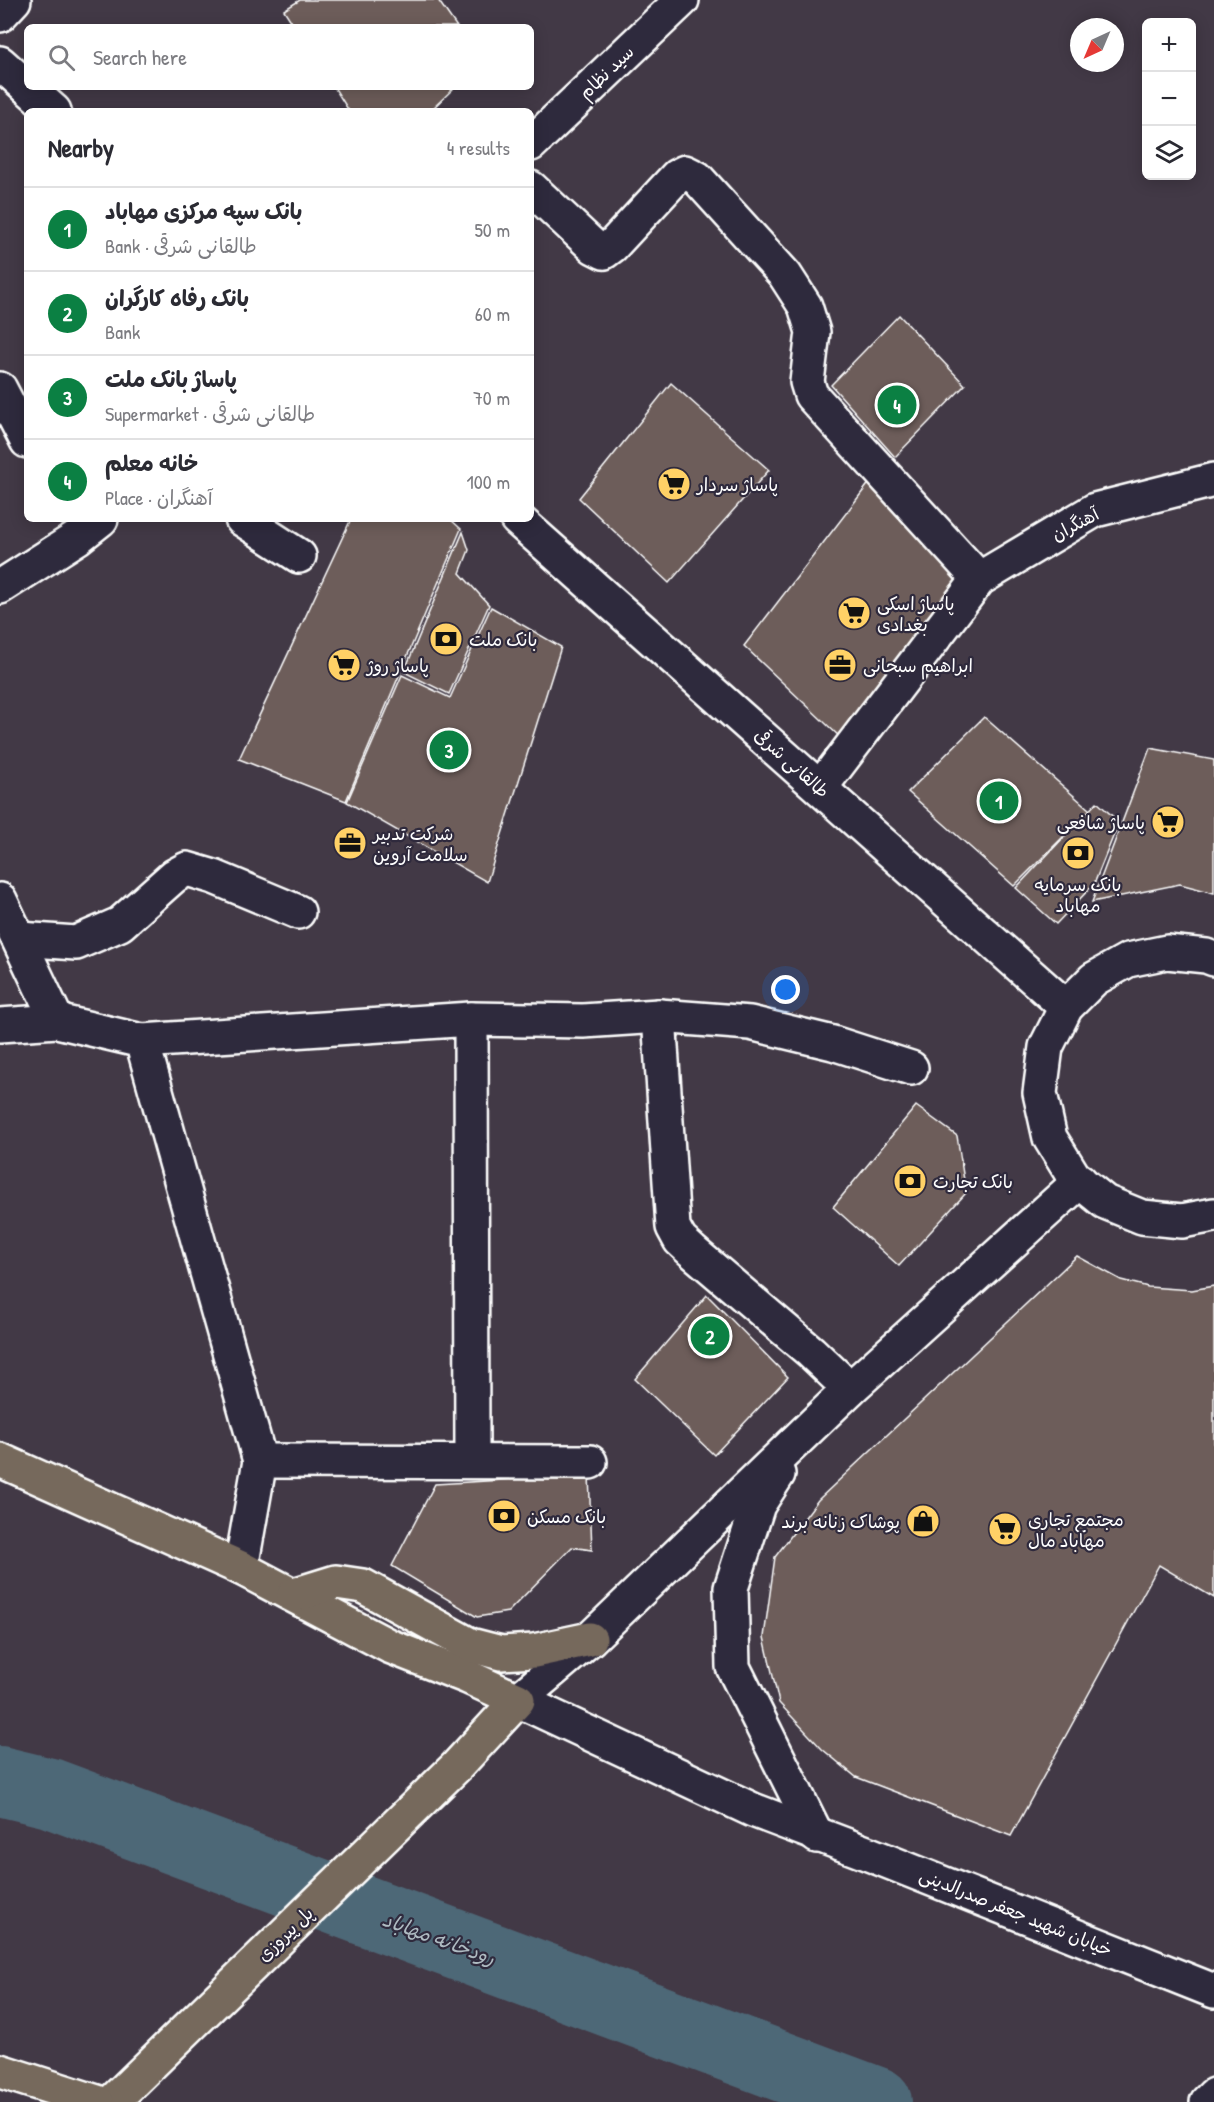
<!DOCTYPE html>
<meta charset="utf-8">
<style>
:root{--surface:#fff;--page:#f7f7f7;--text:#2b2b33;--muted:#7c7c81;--line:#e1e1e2;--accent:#0b8043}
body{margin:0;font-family:"Patrick Hand","Playpen Sans Arabic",sans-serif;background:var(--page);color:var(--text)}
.controls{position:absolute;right:18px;top:18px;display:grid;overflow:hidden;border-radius:9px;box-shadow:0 3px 15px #0003}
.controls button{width:54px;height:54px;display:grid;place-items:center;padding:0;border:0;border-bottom:2px solid var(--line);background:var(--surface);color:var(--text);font:30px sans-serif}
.compass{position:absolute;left:1070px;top:18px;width:54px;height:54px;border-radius:50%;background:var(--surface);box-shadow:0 3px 15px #0003;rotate:224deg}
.you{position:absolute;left:786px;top:990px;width:21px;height:21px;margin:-15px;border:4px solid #fff;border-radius:50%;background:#1a73e8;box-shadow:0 0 0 9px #1a73e833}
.badge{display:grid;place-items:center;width:39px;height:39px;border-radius:50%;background:var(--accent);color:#fff;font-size:20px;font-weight:700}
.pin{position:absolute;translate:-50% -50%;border:3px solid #fff;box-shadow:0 2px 6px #0006}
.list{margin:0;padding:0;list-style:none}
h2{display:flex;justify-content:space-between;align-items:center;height:78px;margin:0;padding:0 24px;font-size:26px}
h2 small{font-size:20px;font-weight:400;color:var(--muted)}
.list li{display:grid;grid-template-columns:39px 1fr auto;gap:18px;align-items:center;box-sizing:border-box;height:84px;padding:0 24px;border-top:2px solid var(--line)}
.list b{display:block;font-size:22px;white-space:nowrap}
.list p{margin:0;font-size:20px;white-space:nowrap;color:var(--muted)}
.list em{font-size:20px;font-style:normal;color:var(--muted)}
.icon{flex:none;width:33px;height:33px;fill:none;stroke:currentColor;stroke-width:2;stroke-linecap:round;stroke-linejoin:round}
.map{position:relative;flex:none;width:1214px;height:2102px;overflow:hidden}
.search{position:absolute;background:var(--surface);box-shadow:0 3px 15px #0003;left:24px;top:24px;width:510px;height:66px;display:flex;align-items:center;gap:15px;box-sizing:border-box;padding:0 21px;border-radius:9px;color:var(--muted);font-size:22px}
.panel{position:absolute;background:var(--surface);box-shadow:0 3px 15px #0003;left:24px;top:108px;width:510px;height:414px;border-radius:9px}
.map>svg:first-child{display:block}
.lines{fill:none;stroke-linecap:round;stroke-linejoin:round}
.river{stroke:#4e6877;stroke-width:70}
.building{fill:#6d5d5a;stroke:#fff;stroke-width:1.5}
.minor-casing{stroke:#fff;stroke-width:38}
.major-casing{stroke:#fff;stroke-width:38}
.minor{stroke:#2f2a3d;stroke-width:33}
.major{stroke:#76695c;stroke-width:33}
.labels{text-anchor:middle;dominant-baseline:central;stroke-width:4.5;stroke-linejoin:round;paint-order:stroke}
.street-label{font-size:18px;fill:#fff;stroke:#2f2a3d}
.poi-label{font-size:18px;fill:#fff;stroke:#2f2a3d;text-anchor:start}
.water-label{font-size:20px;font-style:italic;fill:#afbbc2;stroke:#2f2a3d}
</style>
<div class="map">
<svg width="1214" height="2102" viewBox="0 0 1214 2102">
<rect width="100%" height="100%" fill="#423946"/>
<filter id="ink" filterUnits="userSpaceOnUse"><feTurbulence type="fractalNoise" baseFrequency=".0167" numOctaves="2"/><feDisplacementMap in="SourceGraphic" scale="12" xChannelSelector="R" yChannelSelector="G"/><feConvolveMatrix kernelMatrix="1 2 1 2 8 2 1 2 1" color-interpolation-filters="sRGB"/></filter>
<g filter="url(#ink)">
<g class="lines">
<path class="river" d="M0,1781L50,1793L877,2102"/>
</g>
<g class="building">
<path d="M300,0H438L457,27H295L284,10Z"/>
<path d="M334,87H455L430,111H349Z"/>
<path d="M899,315L965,385L895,457L831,385Z"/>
<path d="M671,383L769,470L669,583L579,498Z"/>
<path d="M870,482L963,579L842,739L744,646Z"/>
<path d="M351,519H450L461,529L346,801L239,759Z"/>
<path d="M463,532L469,550L460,573L489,605L449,694L404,672Z"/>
<path d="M491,607L561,647L487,882L347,802L402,675L450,698Z"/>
<path d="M984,717L1090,810L1014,886L908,792Z"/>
<path d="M1150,748L1214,760V893L1180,884L1092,902Z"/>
<path d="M1097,802L1119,822L1094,884L1056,924L1016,888Z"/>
<path d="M916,1106L957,1136L966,1193L899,1266L833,1207Z"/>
<path d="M1077,1256L1121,1280L1148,1287L1192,1290L1214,1286V1598L1159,1565L1011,1836L856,1777L822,1749L779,1703L764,1637L775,1557L818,1500Z"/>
<path d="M707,1295L788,1377L714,1455L635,1379Z"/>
<path d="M589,1475L592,1550L572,1547L508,1612L477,1617L392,1566L435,1484Z"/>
</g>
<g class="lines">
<g class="minor-casing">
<g id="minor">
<path d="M0,15L14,0"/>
<path d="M0,63L27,87"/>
<path d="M27,87L54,111"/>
<path d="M531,144L682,0"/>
<path d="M531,188L594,247L604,252L612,246L677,176L685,172L697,178L785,275L805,306L813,332L807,382L811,395L979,579"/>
<path d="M0,389L27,441"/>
<path d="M242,519L299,556"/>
<path d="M517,519L1066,1007"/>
<path d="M0,587L77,538L101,519"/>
<path d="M820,788L979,579L1095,510L1214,480"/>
<path d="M0,900L57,1021"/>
<path d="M19,939L76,943L120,924L174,876L187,869L214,877L298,912"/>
<path d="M1214,959L1206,956L1167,952L1128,960L1094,979L1066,1007L1046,1047L1040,1093L1050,1138L1074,1177L1105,1202L1142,1217L1182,1221L1214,1215"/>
<path d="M659,1016L673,1227L680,1240L692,1251L811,1352L850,1389"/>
<path d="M471,1019L472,1461"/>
<path d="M0,1025L57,1021L142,1041L260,1461L241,1568"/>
<path d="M142,1041L471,1019L583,1021L659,1016L750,1023L833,1043L911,1068"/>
<path d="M1080,1181L850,1389L590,1639L518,1700L753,1810L869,1854L1214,1991"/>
<path d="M260,1461L590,1462"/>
<path d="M778,1474L758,1505L731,1588L733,1667L817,1836"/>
<path d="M1207,2102L1214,2095"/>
</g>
</g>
<g class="major-casing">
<g id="major">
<path d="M0,1460L241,1568L389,1646L468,1677L518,1700L457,1766L112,2102"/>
<path d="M294,1595L336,1582L363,1586L470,1645L501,1653L534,1651L590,1639"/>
<path d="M0,2071L97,2102"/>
</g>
</g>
<use href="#minor" class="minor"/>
<use href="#major" class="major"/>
</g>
</g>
<defs>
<g id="supermarket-disc" transform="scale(1.725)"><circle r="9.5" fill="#ffd166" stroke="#2f2a3d"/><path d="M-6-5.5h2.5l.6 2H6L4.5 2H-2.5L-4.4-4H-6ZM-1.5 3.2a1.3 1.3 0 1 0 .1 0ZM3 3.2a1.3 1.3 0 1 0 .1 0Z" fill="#111"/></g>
<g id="bank-disc" transform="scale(1.725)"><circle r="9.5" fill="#ffd166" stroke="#2f2a3d"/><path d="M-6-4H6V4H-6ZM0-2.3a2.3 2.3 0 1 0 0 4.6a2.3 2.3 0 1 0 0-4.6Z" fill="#111"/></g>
<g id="office-disc" transform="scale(1.725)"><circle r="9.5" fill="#ffd166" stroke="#2f2a3d"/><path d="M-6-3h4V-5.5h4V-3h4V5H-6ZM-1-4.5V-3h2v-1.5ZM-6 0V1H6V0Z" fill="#111"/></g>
<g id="shop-disc" transform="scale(1.725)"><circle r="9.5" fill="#ffd166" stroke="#2f2a3d"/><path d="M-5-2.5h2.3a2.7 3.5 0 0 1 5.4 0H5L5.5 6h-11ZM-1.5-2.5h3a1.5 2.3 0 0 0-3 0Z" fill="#111"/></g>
</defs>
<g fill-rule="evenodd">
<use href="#supermarket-disc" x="674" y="484"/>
<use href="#supermarket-disc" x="854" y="613"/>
<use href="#bank-disc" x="446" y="639"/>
<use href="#supermarket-disc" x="344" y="665"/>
<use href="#office-disc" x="840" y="665"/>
<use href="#supermarket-disc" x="1168" y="822"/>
<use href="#office-disc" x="350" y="843"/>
<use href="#bank-disc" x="1078" y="853"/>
<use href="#bank-disc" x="910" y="1181"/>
<use href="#bank-disc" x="504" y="1516"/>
<use href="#shop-disc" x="923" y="1521"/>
<use href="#supermarket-disc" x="1005" y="1529"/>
</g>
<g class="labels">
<g class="street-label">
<text transform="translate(606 72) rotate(-44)">سید نظام</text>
<text transform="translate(1075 524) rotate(-28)">آهنگران</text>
<text transform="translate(792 763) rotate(42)">طالقانی شرقی</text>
<text transform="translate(1016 1912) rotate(22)">خیابان شهید جعفر صدرالدینی</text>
<text transform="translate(285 1934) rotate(-44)">پل پیروزی</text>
</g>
<g class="poi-label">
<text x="697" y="484">پاساژ سردار</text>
<text x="877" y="603">پاساژ اسکی<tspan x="877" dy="21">بغدادی</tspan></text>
<text x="469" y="639">بانک ملت</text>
<text x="367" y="665">پاساژ روژ</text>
<text x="863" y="665">ابراهیم سبحانی</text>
<text x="1145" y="822" text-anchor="end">پاساژ شافعی</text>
<text x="373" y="833">شرکت تدبیر<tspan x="373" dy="21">سلامت آروین</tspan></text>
<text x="1078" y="884" text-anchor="middle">بانک سرمایه<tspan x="1078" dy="21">مهاباد</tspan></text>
<text x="933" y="1181">بانک تجارت</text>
<text x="527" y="1516">بانک مسکن</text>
<text x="1028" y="1519">مجتمع تجاری<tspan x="1028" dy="21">مهاباد مال</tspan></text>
<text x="900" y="1521" text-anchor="end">پوشاک زنانه برند</text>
</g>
<g class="water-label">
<text transform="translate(439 1938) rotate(20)">رودخانه مهاباد</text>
</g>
</g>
</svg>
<div class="controls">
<button>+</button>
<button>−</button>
<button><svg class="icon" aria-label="layers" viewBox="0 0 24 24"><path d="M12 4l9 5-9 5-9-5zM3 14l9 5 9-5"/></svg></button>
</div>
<svg class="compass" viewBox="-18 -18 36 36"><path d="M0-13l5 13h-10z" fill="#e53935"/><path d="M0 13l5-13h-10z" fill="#7c7c81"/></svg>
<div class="you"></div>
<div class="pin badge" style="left:999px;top:801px">1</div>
<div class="pin badge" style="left:710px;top:1336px">2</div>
<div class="pin badge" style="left:449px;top:750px">3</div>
<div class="pin badge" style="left:897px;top:405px">4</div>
<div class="search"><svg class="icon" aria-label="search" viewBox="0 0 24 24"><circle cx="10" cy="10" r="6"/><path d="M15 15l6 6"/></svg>Search here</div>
<section class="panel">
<h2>Nearby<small>4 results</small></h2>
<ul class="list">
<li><span class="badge">1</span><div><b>بانک سپه مرکزی مهاباد</b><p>Bank · طالقانی شرقی</p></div><em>50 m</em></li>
<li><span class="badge">2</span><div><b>بانک رفاه کارگران</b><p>Bank</p></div><em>60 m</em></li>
<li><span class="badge">3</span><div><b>پاساژ بانک ملت</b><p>Supermarket · طالقانی شرقی</p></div><em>70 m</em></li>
<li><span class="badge">4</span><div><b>خانه معلم</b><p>Place · آهنگران</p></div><em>100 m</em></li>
</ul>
</section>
</div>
